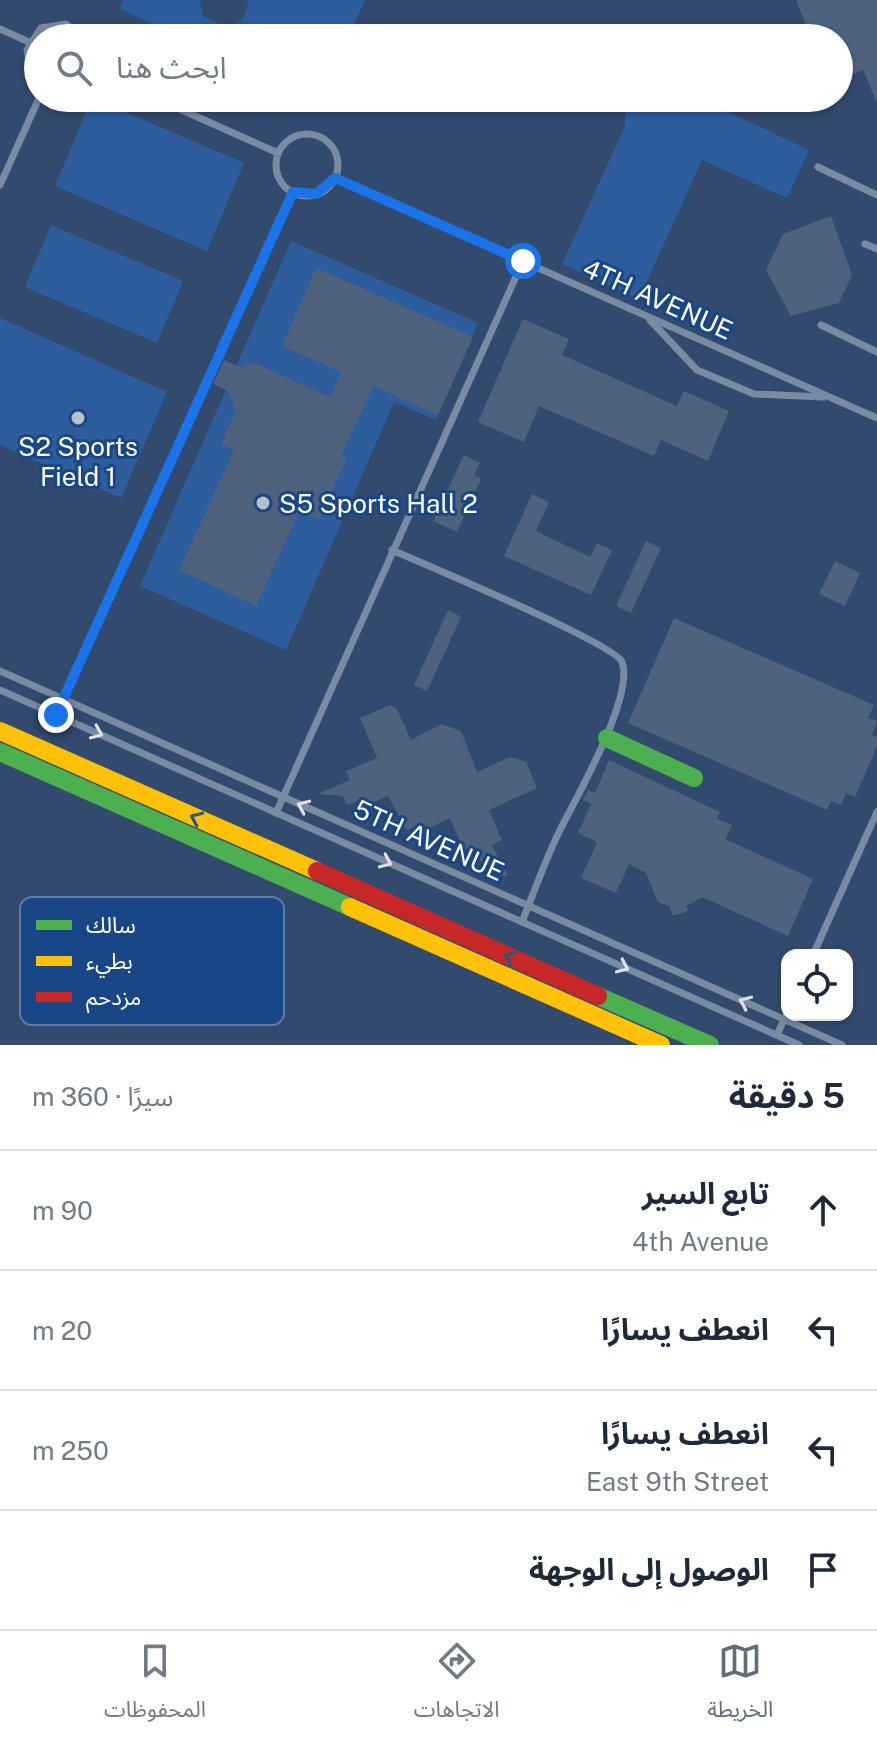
<!DOCTYPE html>
<html lang="ar">
<meta charset="utf-8">
<style>
:root{--surface:#fff;--page:#f6f6f7;--text:#1f2937;--muted:#747a83;--line:#e0e1e3;--accent:#636d7a}
body{margin:0;font-family:"Public Sans","Noto Sans Arabic",sans-serif;background:var(--page);color:var(--text);direction:rtl}
.controls{position:absolute;right:24px;bottom:24px;display:grid;overflow:hidden;border-radius:16px;box-shadow:0 2px 6px #0004}
.controls button{width:72px;height:72px;display:grid;place-items:center;padding:0;border:0;border-bottom:2px solid var(--line);background:var(--surface);color:var(--text);font:40px sans-serif}
.stop{position:absolute;width:24px;height:24px;margin:-18px;border:6px solid #1a73e8;border-radius:50%;background:#fff}
.stop.end{background:#1a73e8;border-color:#fff;box-shadow:0 2px 8px #0008}
.list{margin:0;padding:0;list-style:none}
h2{display:flex;justify-content:space-between;align-items:center;height:104px;margin:0;padding:0 32px;font-size:34px}
h2 small{font-size:26px;font-weight:400;color:var(--muted)}
.list li{display:grid;grid-template-columns:52px 1fr auto;gap:24px;align-items:center;box-sizing:border-box;height:120px;padding:0 32px;border-top:2px solid var(--line)}
.list b{display:block;font-size:30px;white-space:nowrap}
.list p{margin:0;font-size:26px;white-space:nowrap;color:var(--muted)}
.list em{font-size:26px;font-style:normal;color:var(--muted)}
.icon{flex:none;width:44px;height:44px;fill:none;stroke:currentColor;stroke-width:2;stroke-linecap:round;stroke-linejoin:round}
.map{position:relative;flex:none;width:877px;height:1045px;overflow:hidden;direction:ltr}
.search{position:absolute;background:var(--surface);box-shadow:0 2px 6px #0004;left:24px;right:24px;top:24px;height:88px;display:flex;align-items:center;gap:20px;box-sizing:border-box;padding:0 28px;border-radius:44px;color:var(--muted);font-size:30px}
.sheet{height:584px;background:var(--surface)}
nav{display:flex;justify-content:space-around;align-items:center;box-sizing:border-box;height:112px;border-top:2px solid var(--line);background:var(--surface);font-size:22px;color:var(--muted)}
nav a{display:grid;justify-items:center;gap:4px}
nav .on{color:var(--accent)}
.map>svg:first-child{display:block}
.green{fill:#2d5d9d}
.building{fill:#4e627e}
.lines{fill:none;stroke-linecap:round;stroke-linejoin:round}
.lane{stroke:#798aa3;stroke-width:7}
.fast{stroke:#4caf50;stroke-width:18}
.slow{stroke:#ffc107;stroke-width:18}
.jam{stroke:#c62828;stroke-width:18}
.oneway{stroke:#dee2e8}
.oneway2{stroke:#235b7b}
.route{stroke:#1a73e8;stroke-width:10}
.poi-dot{fill:#b7c0cc;stroke:#194686;stroke-width:3}
.labels{text-anchor:middle;dominant-baseline:central;stroke-width:6;stroke-linejoin:round;paint-order:stroke}
.street-label{font-size:26px;fill:#fff;stroke:#194686}
.poi-label{font-size:26px;fill:#fff;stroke:#194686}
.key{fill:#194686;stroke:#5e7eaa;stroke-width:2}
.key-label{font-size:22px;fill:#fff}
</style>
<div class="map">
<svg width="877" height="1045" viewBox="0 0 877 1045">
<rect width="100%" height="100%" fill="#324a6e"/>
<g class="green">
<path d="M123,0H200L203,16L226,28C240,24 248,15 248,0H365L348,38H183L120,9Z"/>
<path d="M92,98L244,163L207,251L55,186Z"/>
<path d="M615,98H699L809,150L787,198L702,160L639,299L562,264L625,126V111Z"/>
<path d="M51,225L183,281L157,343L25,287Z"/>
<path d="M291,241L478,323L436,420L394,402L286,650L140,586Z"/>
<path d="M0,318L167,392L121,498L0,445Z"/>
</g>
<g class="building">
<path d="M796,0H877V103L863,70L853,74L851,68L839,71V38H811Z"/>
<path d="M831,216L852,275L839,303L791,316L766,270L783,234Z"/>
<path d="M316,268L473,337L438,415L373,386L341,456L347,458L319,520L299,511L256,606L179,570L234,450L221,444L236,411L228,391L213,384L224,360L242,368L252,362L330,397L341,372L282,346Z"/>
<path d="M523,319L569,339L562,355L677,406L684,391L729,411L708,461L661,440L654,456L539,406L524,442L478,422Z"/>
<path d="M464,455L480,463L474,475L481,479L457,532L433,521Z"/>
<path d="M532,494L549,502L536,531L590,557L597,543L612,550L591,595L504,556Z"/>
<path d="M646,541L661,548L631,613L616,606Z"/>
<path d="M835,561L860,573L845,606L819,594Z"/>
<path d="M448,610L461,617L427,691L414,685Z"/>
<path d="M674,618L874,705L868,718L877,721L872,735L877,737V747L855,797L846,793L841,805L831,801L827,810L628,723Z"/>
<path d="M390,705L397,709L411,740L441,724L461,731L477,772L510,757L526,762L537,788L489,810L502,840L492,845L507,875L504,877L487,858L476,863L469,848L464,850L450,818L427,829L418,825L407,830L388,796L363,807L360,800L347,805L343,796L318,794L350,780L346,771L377,758L360,718Z"/>
<path d="M609,760L720,812L717,819L732,825L725,839L813,879L788,936L702,897L686,906L688,911L673,916L669,906L658,902L646,873L629,864L616,893L581,878L597,842L578,833L591,804L583,800L588,790L595,793Z"/>
</g>
<g class="lines">
<g class="lane">
<path d="M0,29L29,42"/>
<path d="M38,77L30,68L27,50L41,28L66,24L84,38"/>
<path d="M155,98L278,153"/>
<circle cx="307" cy="165" r="31"/>
<path d="M818,167L877,195"/>
<path d="M335,178L877,418"/>
<path d="M0,185L39,98"/>
<path d="M865,244L877,249"/>
<path d="M650,320L697,370L754,394L823,397"/>
<path d="M821,325L877,352"/>
<path d="M392,550C422,563 615,644 622,662C635,696 575,800 559,832C545,861 534,892 522,922"/>
<path d="M0,671L842,1045"/>
<path d="M0,690L799,1045"/>
<path d="M56,715L293,192"/>
<path d="M276,813L523,261"/>
<path d="M813,955L877,812"/>
<path d="M777,1035L787,1013"/>
</g>
<g class="fast">
<path d="M607,738L694,778"/>
<path d="M0,752L350,907"/>
<path d="M598,996L710,1045"/>
</g>
<g class="slow">
<path d="M0,731L317,871"/>
<path d="M350,907L661,1045"/>
</g>
<path class="jam" d="M317,871L598,996"/>
</g>
<defs><path id="oneway-chevron" d="M-2-3.5L2.5 0L-2 3.5" fill="none" stroke-width="1.6" stroke-linecap="round" stroke-linejoin="round" transform="scale(2)"/></defs>
<g class="oneway">
<use href="#oneway-chevron" transform="translate(97 733) rotate(24)"/>
<use href="#oneway-chevron" transform="translate(303 806) rotate(-156)"/>
<use href="#oneway-chevron" transform="translate(386 862) rotate(24)"/>
<use href="#oneway-chevron" transform="translate(623 967) rotate(24)"/>
<use href="#oneway-chevron" transform="translate(745 1002) rotate(-156)"/>
</g>
<g class="oneway2">
<use href="#oneway-chevron" transform="translate(196 818) rotate(-156)"/>
<use href="#oneway-chevron" transform="translate(510 957) rotate(-156)"/>
</g>
<g class="lines">
<path class="route" d="M56,715L293,192L316,194L335,178L523,261"/>
</g>
<g class="poi-dot">
<circle cx="78" cy="418" r="8"/>
<circle cx="263" cy="503" r="8"/>
</g>
<g class="labels">
<g class="street-label">
<text transform="translate(658 299) rotate(24)">4TH AVENUE</text>
<text transform="translate(429 840) rotate(24)">5TH AVENUE</text>
</g>
<g class="poi-label">
<text x="78" y="446">S2 Sports<tspan x="78" dy="30">Field 1</tspan></text>
<text x="279" y="503" text-anchor="start">S5 Sports Hall 2</text>
</g>
</g>
<rect x="20" y="897" width="264" height="128" rx="12" class="key"/>
<rect x="36" y="920" width="36" height="10" fill="#4caf50"/>
<rect x="36" y="956" width="36" height="10" fill="#ffc107"/>
<rect x="36" y="992" width="36" height="10" fill="#c62828"/>
<g class="key-label">
<text x="86" y="933">سالك</text>
<text x="86" y="969">بطيء</text>
<text x="86" y="1005">مزدحم</text>
</g>
</svg>
<div class="controls">
<button><svg class="icon" aria-label="locate" viewBox="0 0 24 24"><circle cx="12" cy="12" r="6"/><path d="M12 2v4M12 18v4M2 12h4M18 12h4"/></svg></button>
</div>
<div class="stop" style="left:523px;top:261px"></div>
<div class="stop end" style="left:56px;top:715px"></div>
<div class="search"><svg class="icon" aria-label="search" viewBox="0 0 24 24"><circle cx="10" cy="10" r="6"/><path d="M15 15l6 6"/></svg>ابحث هنا</div>
</div>
<section class="sheet">
<h2>5 دقيقة<small>سيرًا · 360 m</small></h2>
<ul class="list">
<li><svg class="icon" aria-label="ahead" viewBox="0 0 24 24"><path d="M12 20V5M6 11l6-6 6 6"/></svg><div><b>تابع السير</b><p>4th Avenue</p></div><em>90 m</em></li>
<li><svg class="icon" aria-label="left" viewBox="0 0 24 24"><path d="M17 20v-9H6M10 6l-5 5 5 5"/></svg><div><b>انعطف يسارًا</b></div><em>20 m</em></li>
<li><svg class="icon" aria-label="left" viewBox="0 0 24 24"><path d="M17 20v-9H6M10 6l-5 5 5 5"/></svg><div><b>انعطف يسارًا</b><p>East 9th Street</p></div><em>250 m</em></li>
<li><svg class="icon" aria-label="arrive" viewBox="0 0 24 24"><path d="M6 21V4h12l-3 4 3 4H6"/></svg><div><b>الوصول إلى الوجهة</b></div></li>
</ul>
</section>
<nav>
<a class="on"><svg class="icon" aria-label="map" viewBox="0 0 24 24"><path d="M3 6l6-2 6 2 6-2v14l-6 2-6-2-6 2zM9 4v14M15 6v14"/></svg>الخريطة</a>
<a><svg class="icon" aria-label="directions" viewBox="0 0 24 24"><path d="M12 3l9 9-9 9-9-9zM9 14v-3h6M13 9l2 2-2 2"/></svg>الاتجاهات</a>
<a><svg class="icon" aria-label="saved" viewBox="0 0 24 24"><path d="M7 4h10v16l-5-4-5 4z"/></svg>المحفوظات</a>
</nav>
